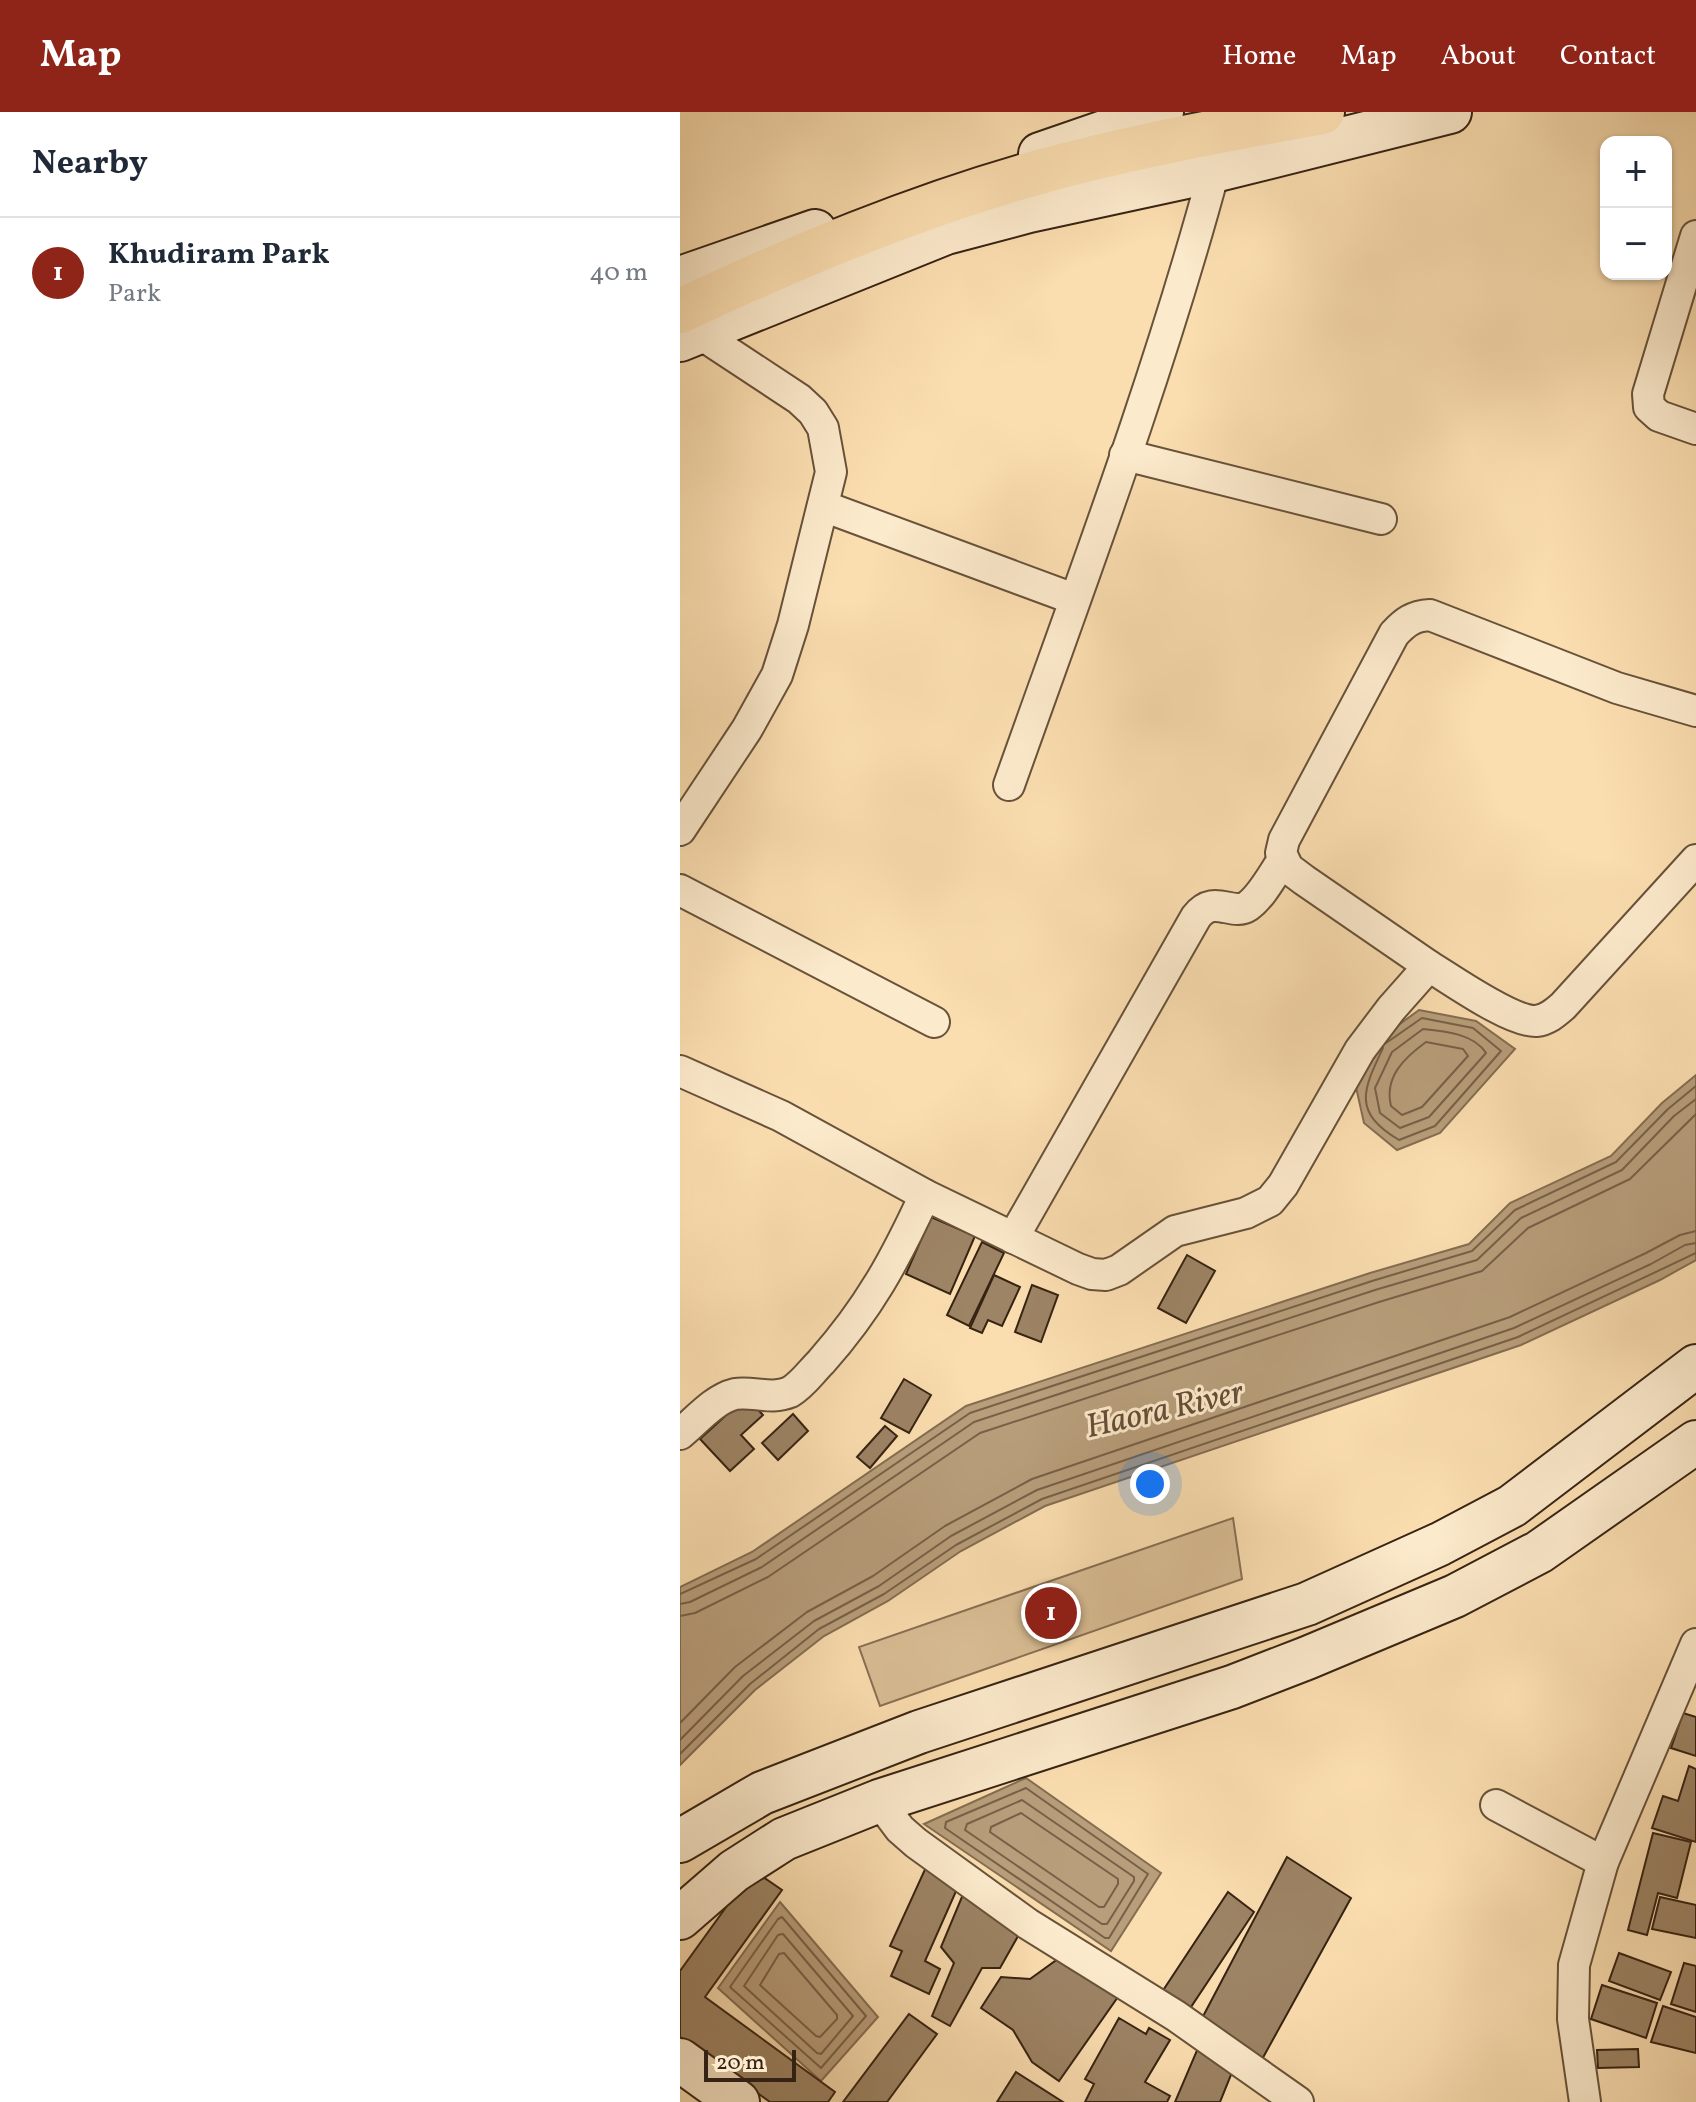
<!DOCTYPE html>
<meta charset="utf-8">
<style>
:root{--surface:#fff;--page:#f2f2f3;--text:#1f2937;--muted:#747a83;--line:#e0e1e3;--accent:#8f2418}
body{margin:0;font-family:Vollkorn,serif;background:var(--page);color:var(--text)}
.controls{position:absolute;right:24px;top:24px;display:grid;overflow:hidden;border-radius:16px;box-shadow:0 2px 6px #0004}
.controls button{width:72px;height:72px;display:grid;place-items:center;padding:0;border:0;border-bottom:2px solid var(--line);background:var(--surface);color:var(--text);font:40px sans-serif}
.scale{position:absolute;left:24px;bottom:20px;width:92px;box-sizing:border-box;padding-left:8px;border:4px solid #372313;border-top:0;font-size:22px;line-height:28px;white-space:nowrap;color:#372313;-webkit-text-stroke:6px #fceacc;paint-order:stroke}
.you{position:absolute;left:470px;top:1372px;width:28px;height:28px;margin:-20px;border:6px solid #fff;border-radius:50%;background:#1a73e8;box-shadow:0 0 0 12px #1a73e833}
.badge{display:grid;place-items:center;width:52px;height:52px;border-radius:50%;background:var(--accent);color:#fff;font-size:26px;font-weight:700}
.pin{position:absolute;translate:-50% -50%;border:4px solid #fff;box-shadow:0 2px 8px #0006}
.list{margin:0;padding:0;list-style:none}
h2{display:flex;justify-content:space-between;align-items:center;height:104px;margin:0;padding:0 32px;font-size:34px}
h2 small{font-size:26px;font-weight:400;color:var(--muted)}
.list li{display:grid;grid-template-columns:52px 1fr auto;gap:24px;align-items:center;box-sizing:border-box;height:112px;padding:0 32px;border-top:2px solid var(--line)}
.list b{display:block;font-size:30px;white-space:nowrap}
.list p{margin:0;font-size:26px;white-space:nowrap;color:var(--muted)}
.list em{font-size:26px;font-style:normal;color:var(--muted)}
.map{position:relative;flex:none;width:1016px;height:1990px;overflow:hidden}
header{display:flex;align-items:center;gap:48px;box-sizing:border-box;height:112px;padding:0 40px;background:var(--accent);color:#fff}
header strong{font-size:38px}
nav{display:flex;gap:44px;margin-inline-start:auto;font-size:28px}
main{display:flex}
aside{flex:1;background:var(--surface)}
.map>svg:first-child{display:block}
.green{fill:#dabe95;stroke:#887054;stroke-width:2}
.water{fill:#b89e7b;stroke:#846d51;stroke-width:2}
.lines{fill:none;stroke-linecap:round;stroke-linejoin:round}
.shore{stroke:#786047;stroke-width:2}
.building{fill:#9d8465;stroke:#372313;stroke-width:2}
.street-casing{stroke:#68523a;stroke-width:34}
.secondary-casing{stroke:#372313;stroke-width:46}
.primary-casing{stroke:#372313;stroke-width:48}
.street{stroke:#fceacc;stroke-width:30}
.secondary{stroke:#fceacc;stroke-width:42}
.primary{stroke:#fbdeb0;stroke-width:44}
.labels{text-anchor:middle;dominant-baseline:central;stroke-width:6;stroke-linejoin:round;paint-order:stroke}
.water-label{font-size:34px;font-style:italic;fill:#644e37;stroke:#fceacc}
</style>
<header>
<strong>Map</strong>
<nav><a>Home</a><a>Map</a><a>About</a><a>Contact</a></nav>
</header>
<main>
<aside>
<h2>Nearby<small></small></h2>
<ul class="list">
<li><span class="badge">1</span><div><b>Khudiram Park</b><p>Park</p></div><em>40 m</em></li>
</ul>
</aside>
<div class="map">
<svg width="1016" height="1990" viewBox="0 0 1016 1990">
<rect width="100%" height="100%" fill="#fbdeb0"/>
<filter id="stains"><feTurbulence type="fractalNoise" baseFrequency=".0025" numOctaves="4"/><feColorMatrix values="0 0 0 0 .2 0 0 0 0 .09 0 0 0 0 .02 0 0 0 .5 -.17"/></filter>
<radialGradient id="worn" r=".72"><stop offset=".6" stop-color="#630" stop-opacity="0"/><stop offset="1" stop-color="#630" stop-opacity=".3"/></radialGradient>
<path class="green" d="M553,1406L562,1467L200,1594L179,1535Z"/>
<g class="water">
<path d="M739,898L796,909L835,937L760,1021L717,1038L684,1011L676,975L698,928Z"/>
<path d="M1016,963V1148L980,1168L841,1233L365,1394L281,1439L208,1489L144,1524L75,1578L0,1653V1475L72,1440L286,1294L690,1161L789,1132L830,1091L931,1044L982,991Z"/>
<path d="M346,1666L481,1761L431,1839L244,1712Z"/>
<path d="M100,1790L198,1905L141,1969L38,1876Z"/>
</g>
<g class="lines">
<g class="shore">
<path d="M743,917C765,919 794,922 806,941L749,1005L720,1016L700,1001L695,976L712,940Z"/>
<path d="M746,930L783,937L788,944L742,995L722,1003L711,994C704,965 724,946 746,930Z"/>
<path d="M703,936C683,978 672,1000 719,1028L755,1014L821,939L793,916L742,906L706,931"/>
<path d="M0,1482L76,1447L290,1301L692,1169L792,1139L835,1098L936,1050L988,997L1016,974"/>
<path d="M0,1492L10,1490L82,1455L294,1310L695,1178L797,1148L841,1106L942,1058L994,1004L1016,987"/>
<path d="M0,1504L15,1501L88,1465L300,1321L699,1190L802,1159L848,1116L950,1067L1016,1002"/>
<path d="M0,1611L55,1555L127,1500L193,1464L265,1414L352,1367L830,1205L966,1141L1000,1123L1016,1119"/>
<path d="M0,1628L63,1564L134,1509L199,1474L271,1424L357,1378L834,1216L971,1152L1005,1133L1016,1131"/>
<path d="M0,1642L70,1572L139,1517L204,1482L276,1433L362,1387L838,1225L1016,1141"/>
<path d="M346,1676L468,1762L429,1826H425L265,1716L266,1710Z"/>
<path d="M342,1688L454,1765V1769L427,1812H422L285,1718L287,1712Z"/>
<path d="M341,1701L438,1767V1772L424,1795H419L310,1720L311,1715Z"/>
<path d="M102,1805L186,1904L141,1956L50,1875L98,1807Z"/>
<path d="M103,1822L173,1904L141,1942L137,1941L64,1874L98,1823Z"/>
<path d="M104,1841L157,1903V1907L140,1925L136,1924L80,1873L99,1842Z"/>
</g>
</g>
<g class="building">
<path d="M251,1105L295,1124L270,1182L226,1162Z"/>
<path d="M302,1130L324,1141L289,1214L267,1203Z"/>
<path d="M507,1143L535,1159L506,1211L478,1196Z"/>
<path d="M314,1163L340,1175L322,1214L308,1208L302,1221L290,1216Z"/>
<path d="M352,1173L378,1183L361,1230L335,1220Z"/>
<path d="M224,1267L251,1283L229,1321L201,1306Z"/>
<path d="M66,1285L83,1303L61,1323L74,1337L50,1359L20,1327Z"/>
<path d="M113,1302L128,1319L98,1348L82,1331Z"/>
<path d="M205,1314L217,1324L190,1356L177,1345Z"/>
<path d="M1003,1601L1016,1605V1644L991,1636Z"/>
<path d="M1009,1654L1016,1657V1730L972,1716L983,1684L998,1689Z"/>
<path d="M973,1721L1011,1730L997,1786L978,1781L967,1823L948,1818Z"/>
<path d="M607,1745L671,1786L580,1951L519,1912Z"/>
<path d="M247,1753L281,1768L245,1849L260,1857L249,1882L211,1864L222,1839L210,1834Z"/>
<path d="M73,1758L102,1778L25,1885L155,1980L148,1990H90L0,1925V1859Z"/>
<path d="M284,1780L342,1817L320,1856H302L270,1914L252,1904L274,1851L261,1835Z"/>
<path d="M548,1780L574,1800L507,1901L480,1883Z"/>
<path d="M980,1785L1016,1793V1826L972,1817Z"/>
<path d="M939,1841L991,1860L980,1888L929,1869Z"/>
<path d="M382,1844L440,1882L379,1969L352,1950L333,1918L301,1896L321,1865L350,1867Z"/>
<path d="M1004,1851L1016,1854V1900L991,1892Z"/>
<path d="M922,1873L977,1891L966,1926L911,1907Z"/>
<path d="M983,1894L1016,1905V1941L971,1930Z"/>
<path d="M229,1902L257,1922L207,1990H163Z"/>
<path d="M439,1906L466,1922L469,1916L490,1928L465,1970L490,1984L487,1990H405L414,1972L405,1967Z"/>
<path d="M518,1936L555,1953L540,1990H495Z"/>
<path d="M958,1937L959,1955L918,1956L917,1938Z"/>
<path d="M336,1960L383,1990H317Z"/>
</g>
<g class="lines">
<g class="street-casing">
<g id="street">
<path d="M1016,124L968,282L969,295L979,304L1016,317"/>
<path d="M445,343L701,407"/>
<path d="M143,394L394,487"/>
<path d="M329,673C401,470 478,267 534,59"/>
<path d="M0,718L67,617L97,563L113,513L151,360L143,316L133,300L119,287L19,221"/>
<path d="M0,778L254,910"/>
<path d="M749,854L624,768L608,756L601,741L604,728L714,522C725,510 733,504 750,503L937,576L1016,599"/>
<path d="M0,959L101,1004L245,1083L398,1157L412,1162L426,1163L439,1158L495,1119L566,1101L590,1089L603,1073L680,938L711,897L749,854C772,868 831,910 856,909C867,908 875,901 883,894L1016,748"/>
<path d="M333,1126L516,805C534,781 552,805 568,794C582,784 593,762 603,748"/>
<path d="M0,1322C16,1309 34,1287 55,1282C73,1279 91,1288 110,1280C122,1273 131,1260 141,1250C189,1196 215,1148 245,1083"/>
<path d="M199,1689L220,1717L236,1731L348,1812L496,1904L618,1990"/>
<path d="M816,1693L923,1750"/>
<path d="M905,1990L893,1907L894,1853L923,1750L1016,1532"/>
</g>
</g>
<g class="secondary-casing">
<g id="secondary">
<path d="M360,42L482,0"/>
<path d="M0,166L135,119"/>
<path d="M0,228L266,121L349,99L534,59L770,0"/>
<path d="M0,1729L82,1681L239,1620L627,1492L760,1432L832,1394L1016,1254"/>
<path d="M0,1806L54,1759L104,1727L199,1689L552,1575L627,1546L775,1484L859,1440L1016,1330"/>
<path d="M0,1948L58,1990"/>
</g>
</g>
<g class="primary-casing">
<path id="primary" d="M0,199C117,144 237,94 363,59C455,34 548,17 642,0"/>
</g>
<use href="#street" class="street"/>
<use href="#secondary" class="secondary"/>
<use href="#primary" class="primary"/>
</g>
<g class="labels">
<g class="water-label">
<text transform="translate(485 1299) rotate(-13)">Haora River</text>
</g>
</g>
<rect width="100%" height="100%" filter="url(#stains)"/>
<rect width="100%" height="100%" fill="url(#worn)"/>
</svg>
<div class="controls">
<button>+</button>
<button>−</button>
</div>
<div class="scale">20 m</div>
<div class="you"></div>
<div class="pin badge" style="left:371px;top:1501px">1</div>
</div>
</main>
